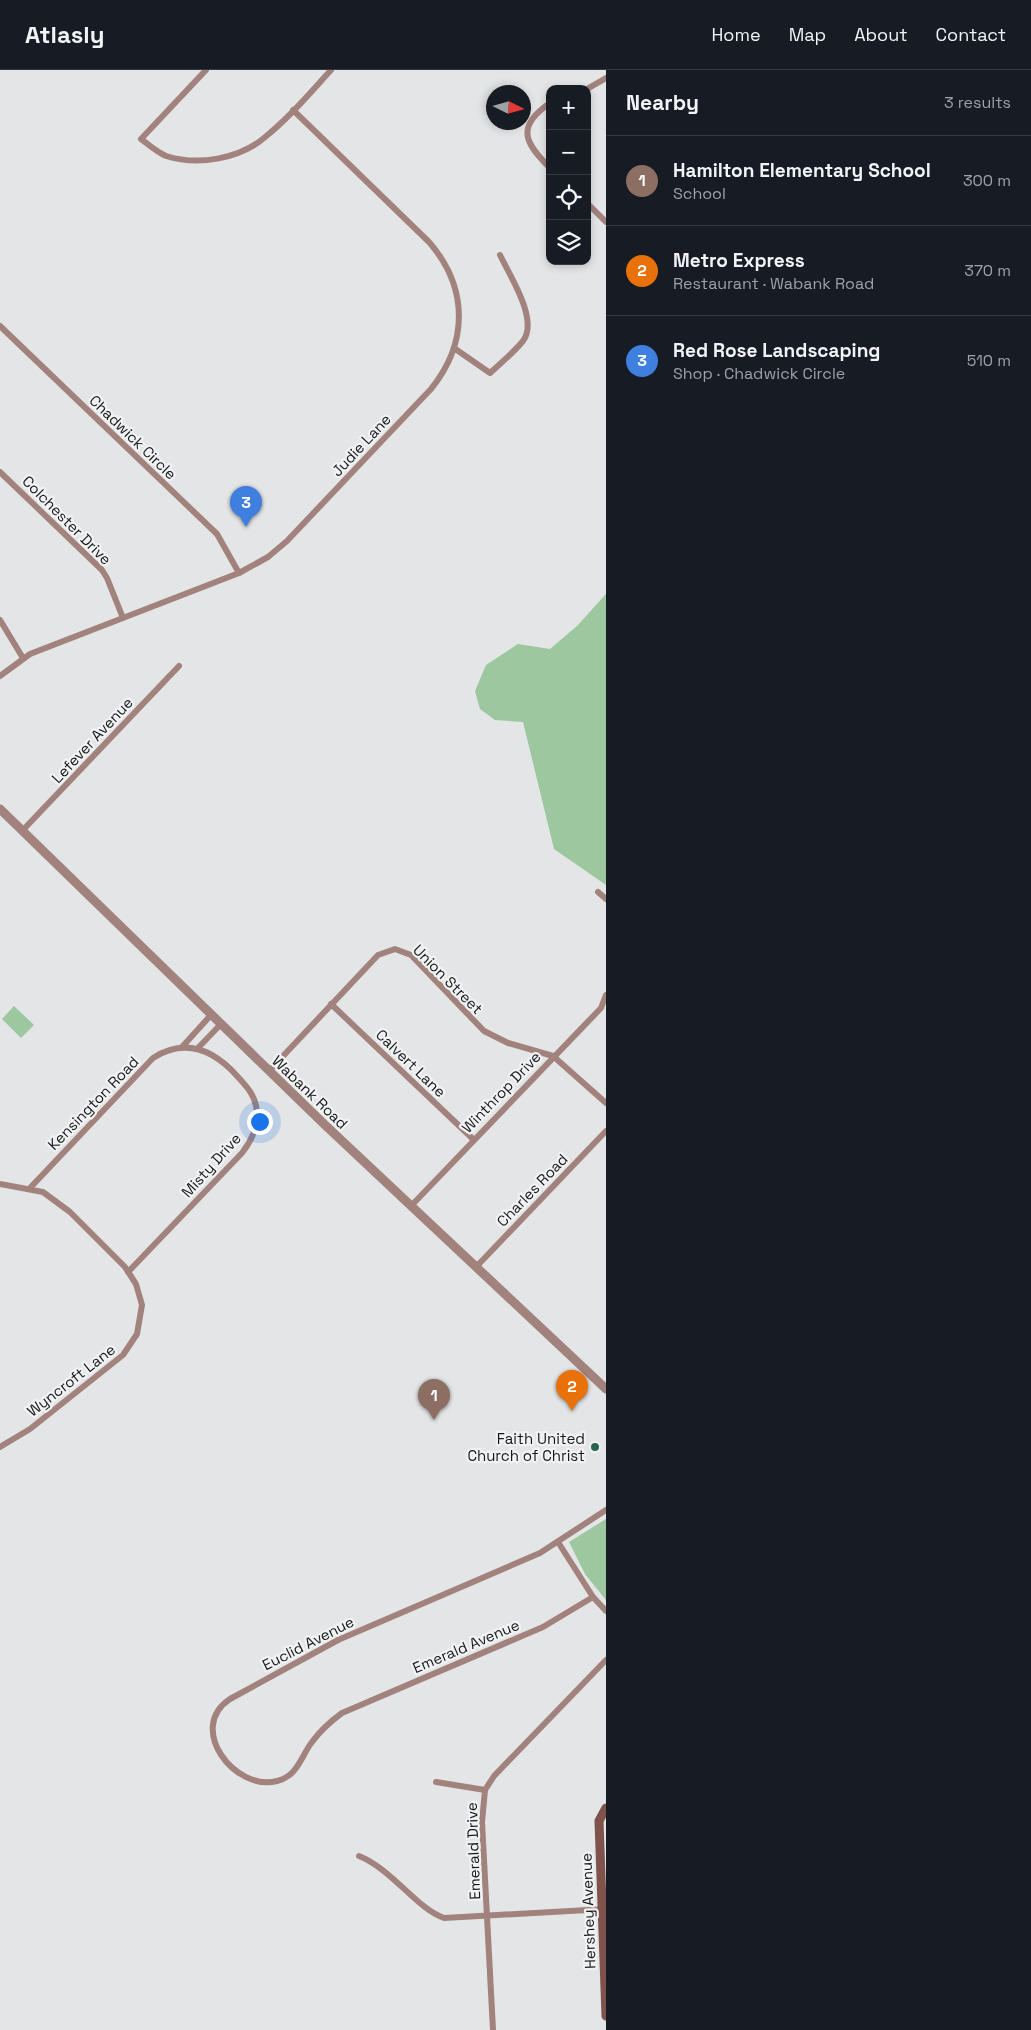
<!DOCTYPE html>
<meta charset="utf-8">
<style>
:root{--surface:#171b24;--page:#242831;--text:#f1f3f6;--muted:#9ea1a6;--line:#363941;--accent:#b45309}
body{margin:0;font-family:"Space Grotesk",sans-serif;background:var(--page);color:var(--text)}
.controls{position:absolute;right:15px;top:15px;display:grid;overflow:hidden;border-radius:10px;box-shadow:0 2px 8px #0003}
.controls button{width:45px;height:45px;display:grid;place-items:center;padding:0;border:0;border-bottom:1px solid var(--line);background:var(--surface);color:var(--text);font:25px sans-serif}
.compass{position:absolute;left:486px;top:15px;width:45px;height:45px;border-radius:50%;background:var(--surface);box-shadow:0 2px 8px #0003;rotate:95deg}
.you{position:absolute;left:259px;top:1051px;width:18px;height:18px;margin:-12px;border:4px solid #fff;border-radius:50%;background:#1a73e8;box-shadow:0 0 0 8px #1a73e833}
.badge{display:grid;place-items:center;width:32px;height:32px;border-radius:50%;background:var(--accent);color:#fff;font-size:16px;font-weight:700}
.pin{position:absolute;translate:-50% -41px;filter:drop-shadow(0 1px 2px #0008)}
.pin::after{content:'';position:absolute;top:26px;width:18px;height:15px;background:inherit;clip-path:polygon(0 0,100% 0,50% 100%)}
.list{margin:0;padding:0;list-style:none}
h2{display:flex;justify-content:space-between;align-items:center;height:65px;margin:0;padding:0 20px;font-size:21px}
h2 small{font-size:16px;font-weight:400;color:var(--muted)}
.list li{display:grid;grid-template-columns:32px 1fr auto;gap:15px;align-items:center;box-sizing:border-box;height:90px;padding:0 20px;border-top:1px solid var(--line)}
.list b{display:block;font-size:19px;white-space:nowrap}
.list p{margin:0;font-size:16px;white-space:nowrap;color:var(--muted)}
.list em{font-size:16px;font-style:normal;color:var(--muted)}
.icon{flex:none;width:28px;height:28px;fill:none;stroke:currentColor;stroke-width:2;stroke-linecap:round;stroke-linejoin:round}
.map{position:relative;flex:none;width:606px;height:1960px;overflow:hidden}
header{display:flex;align-items:center;gap:30px;box-sizing:border-box;height:70px;padding:0 25px;background:var(--surface);border-bottom:1px solid var(--line)}
header strong{font-size:24px}
nav{display:flex;gap:28px;margin-inline-start:auto;font-size:18px}
main{display:flex}
aside{flex:1;background:var(--surface)}
.map>svg:first-child{display:block}
.green{fill:#9dc79e}
.lines{fill:none;stroke-linecap:round;stroke-linejoin:round}
.minor{stroke:#a2827c;stroke-width:6}
.tertiary{stroke:#a2827c;stroke-width:9}
.secondary{stroke:#7f534c;stroke-width:9}
.poi-dot{fill:#286651;stroke:#f1f2f3;stroke-width:2}
.labels{text-anchor:middle;dominant-baseline:central;stroke-width:4.5;stroke-linejoin:round;paint-order:stroke}
.street-label{font-size:15px;fill:#191919;stroke:#f1f2f3}
.poi-label{font-size:15px;fill:#191919;stroke:#f1f2f3;text-anchor:end}
</style>
<header>
<strong>Atlasly</strong>
<nav><a>Home</a><a>Map</a><a>About</a><a>Contact</a></nav>
</header>
<main>
<div class="map">
<svg width="606" height="1960" viewBox="0 0 606 1960">
<rect width="100%" height="100%" fill="#e4e5e6"/>
<g class="green">
<path d="M606,524V815L554,779L523,652L495,650L480,639L475,621L486,595L518,574L550,579L577,556Z"/>
<path d="M14,936L34,955L21,968L2,949Z"/>
<path d="M606,1449V1530L585,1504L569,1472Z"/>
</g>
<g class="lines">
<g class="minor">
<path d="M206,0L141,69C149,75 157,82 166,86C198,96 239,89 264,68C289,48 310,23 331,0"/>
<path d="M587,19L606,8"/>
<path d="M550,33C515,57 525,73 550,98"/>
<path d="M587,133L606,152"/>
<path d="M0,256L217,464L239,503"/>
<path d="M454,278L490,303C501,293 514,282 523,271C539,250 510,206 500,185"/>
<path d="M0,402L102,500L107,508L123,548"/>
<path d="M0,550L23,588"/>
<path d="M0,606L30,584L239,503L268,487L287,471L431,319C469,272 468,217 429,172L293,40"/>
<path d="M22,761L179,596"/>
<path d="M598,822L606,829"/>
<path d="M331,934L473,1069"/>
<path d="M182,977L211,945"/>
<path d="M198,978L221,954"/>
<path d="M269,1001L378,885L395,879L411,885L484,961L508,973L553,986L606,1033"/>
<path d="M0,1114L43,1122L70,1142L125,1197L136,1214L142,1235L137,1264L123,1285L30,1359L0,1377"/>
<path d="M30,1118L153,988C186,967 214,980 238,1007C246,1016 254,1024 256,1036C260,1053 252,1070 242,1083L128,1202"/>
<path d="M411,1136L601,938L606,925"/>
<path d="M477,1196L606,1061"/>
<path d="M558,1472L593,1527L606,1541"/>
<path d="M593,1527L543,1557L342,1643C331,1651 320,1661 312,1672C301,1686 298,1706 277,1711C235,1722 186,1658 230,1629L338,1570L540,1483L606,1440"/>
<path d="M436,1712L485,1720"/>
<path d="M359,1786C392,1799 417,1839 444,1848L605,1839"/>
<path d="M493,1960L482,1752L485,1720L494,1706L606,1590"/>
</g>
<path class="tertiary" d="M0,739L324,1054L606,1319"/>
<path class="secondary" d="M606,1738L599,1751L606,1946"/>
</g>
<circle class="poi-dot" cx="595" cy="1377" r="5"/>
<g class="labels">
<g class="street-label">
<text transform="translate(133 367) rotate(44)">Chadwick Circle</text>
<text transform="translate(361 375) rotate(-47)">Judie Lane</text>
<text transform="translate(67 450) rotate(45)">Colchester Drive</text>
<text transform="translate(92 670) rotate(-47)">Lefever Avenue</text>
<text transform="translate(448 909) rotate(45)">Union Street</text>
<text transform="translate(411 993) rotate(44)">Calvert Lane</text>
<text transform="translate(310 1022) rotate(44)">Wabank Road</text>
<text transform="translate(501 1022) rotate(-46)">Winthrop Drive</text>
<text transform="translate(93 1033) rotate(-46)">Kensington Road</text>
<text transform="translate(211 1095) rotate(-48)">Misty Drive</text>
<text transform="translate(532 1120) rotate(-46)">Charles Road</text>
<text transform="translate(71 1310) rotate(-38)">Wyncroft Lane</text>
<text transform="translate(308 1573) rotate(-27)">Euclid Avenue</text>
<text transform="translate(466 1576) rotate(-23)">Emerald Avenue</text>
<text transform="translate(473 1781) rotate(-92)">Emerald Drive</text>
<text transform="translate(588 1841) rotate(-92)">Hershey Avenue</text>
</g>
<g class="poi-label">
<text x="585" y="1368">Faith United<tspan x="585" dy="17">Church of Christ</tspan></text>
</g>
</g>
</svg>
<div class="controls">
<button>+</button>
<button>−</button>
<button><svg class="icon" aria-label="locate" viewBox="0 0 24 24"><circle cx="12" cy="12" r="6"/><path d="M12 2v4M12 18v4M2 12h4M18 12h4"/></svg></button>
<button><svg class="icon" aria-label="layers" viewBox="0 0 24 24"><path d="M12 4l9 5-9 5-9-5zM3 14l9 5 9-5"/></svg></button>
</div>
<svg class="compass" viewBox="-18 -18 36 36"><path d="M0-13l5 13h-10z" fill="#e53935"/><path d="M0 13l5-13h-10z" fill="#9ea1a6"/></svg>
<div class="you"></div>
<div class="pin badge" style="left:434px;top:1350px;background:#8d6e63">1</div>
<div class="pin badge" style="left:572px;top:1341px;background:#e8710a">2</div>
<div class="pin badge" style="left:246px;top:457px;background:#3f7fe0">3</div>
</div>
<aside>
<h2>Nearby<small>3 results</small></h2>
<ul class="list">
<li><span class="badge" style="background:#8d6e63">1</span><div><b>Hamilton Elementary School</b><p>School</p></div><em>300 m</em></li>
<li><span class="badge" style="background:#e8710a">2</span><div><b>Metro Express</b><p>Restaurant · Wabank Road</p></div><em>370 m</em></li>
<li><span class="badge" style="background:#3f7fe0">3</span><div><b>Red Rose Landscaping</b><p>Shop · Chadwick Circle</p></div><em>510 m</em></li>
</ul>
</aside>
</main>
